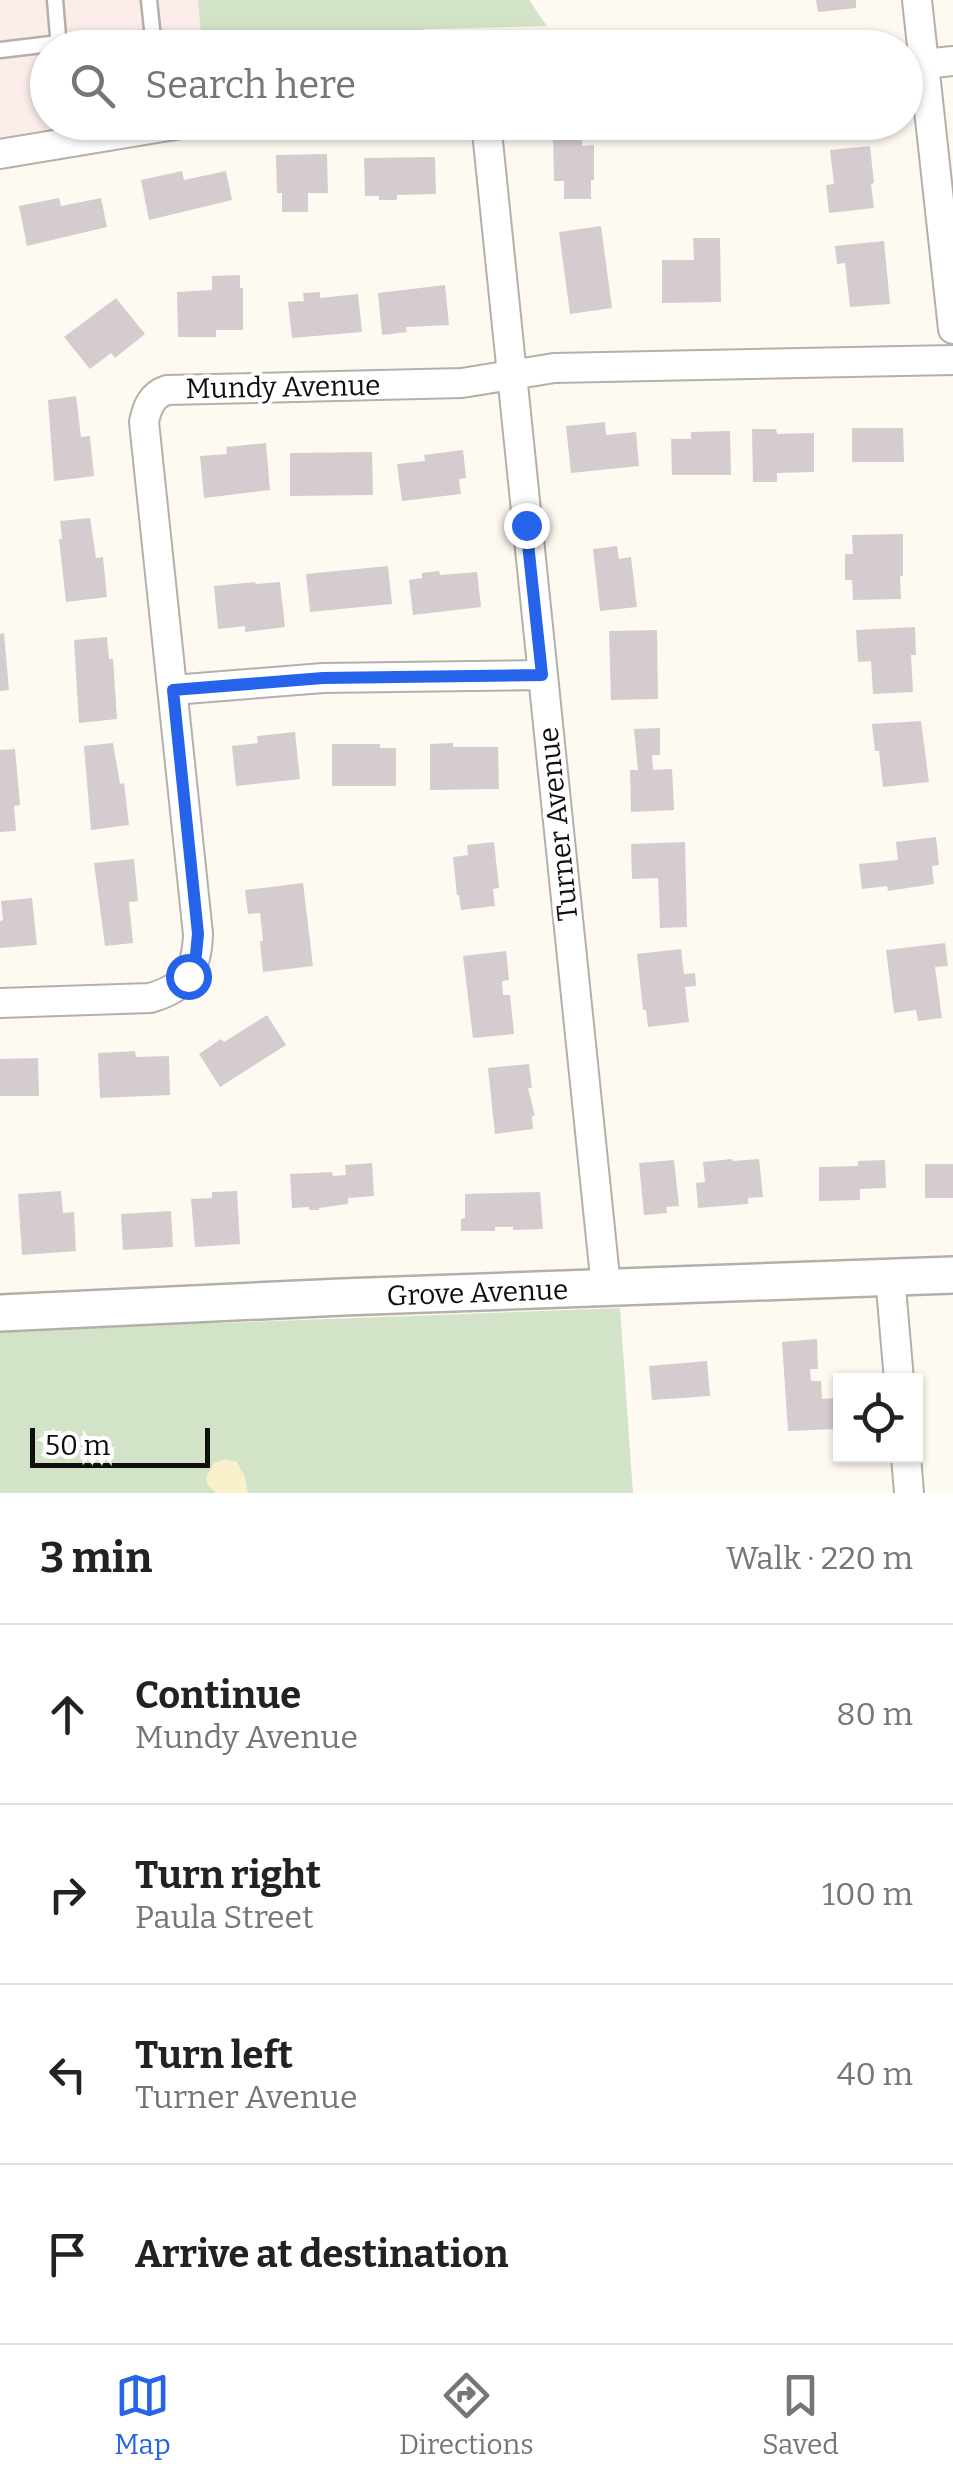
<!DOCTYPE html>
<meta charset="utf-8">
<style>
:root{--surface:#fff;--page:#f2f2f2;--text:#222;--muted:#767676;--line:#e0e0e0;--accent:#2563eb}
body{margin:0;font-family:Bitter,serif;background:var(--page);color:var(--text)}
.controls{position:absolute;right:30px;bottom:30px;display:grid;overflow:hidden;border-radius:0px;box-shadow:0 2px 8px #0004}
.controls button{width:90px;height:90px;display:grid;place-items:center;padding:0;border:0;border-bottom:2px solid var(--line);background:var(--surface);color:var(--text);font:50px sans-serif}
.scale{position:absolute;left:30px;bottom:25px;width:180px;box-sizing:border-box;padding-left:10px;border:5px solid #100e0c;border-top:0;font-size:28px;line-height:35px;white-space:nowrap;color:#100e0c;-webkit-text-stroke:8px #fff;paint-order:stroke}
.stop{position:absolute;width:30px;height:30px;margin:-22px;border:8px solid #2563eb;border-radius:50%;background:#fff}
.stop.end{background:#2563eb;border-color:#fff;box-shadow:0 2px 10px #0008}
.list{margin:0;padding:0;list-style:none}
h2{display:flex;justify-content:space-between;align-items:center;height:130px;margin:0;padding:0 40px;font-size:42px}
h2 small{font-size:32px;font-weight:400;color:var(--muted)}
.list li{display:grid;grid-template-columns:65px 1fr auto;gap:30px;align-items:center;box-sizing:border-box;height:180px;padding:0 40px;border-top:2px solid var(--line)}
.list b{display:block;font-size:38px;white-space:nowrap}
.list p{margin:0;font-size:32px;white-space:nowrap;color:var(--muted)}
.list em{font-size:32px;font-style:normal;color:var(--muted)}
.icon{flex:none;width:55px;height:55px;fill:none;stroke:currentColor;stroke-width:2;stroke-linecap:round;stroke-linejoin:round}
.map{position:relative;flex:none;width:953px;height:1493px;overflow:hidden}
.search{position:absolute;background:var(--surface);box-shadow:0 2px 8px #0004;left:30px;right:30px;top:30px;height:110px;display:flex;align-items:center;gap:25px;box-sizing:border-box;padding:0 35px;border-radius:55px;color:var(--muted);font-size:38px}
.sheet{height:850px;background:var(--surface)}
nav{display:flex;justify-content:space-around;align-items:center;box-sizing:border-box;height:140px;border-top:2px solid var(--line);background:var(--surface);font-size:28px;color:var(--muted)}
nav a{display:grid;justify-items:center;gap:5px}
nav .on{color:var(--accent)}
.map>svg:first-child{display:block}
.education{fill:#fcecea}
.green{fill:#d3e3c8}
.sand{fill:#faf1cb}
.building{fill:#d5cccf}
.lines{fill:none;stroke-linecap:round;stroke-linejoin:round}
.service-casing{stroke:#b4b0a9;stroke-width:19}
.minor-casing{stroke:#b4b0a9;stroke-width:32}
.tertiary-casing{stroke:#b4b0a9;stroke-width:40}
.service{stroke:#fff;stroke-width:14}
.minor{stroke:#fff;stroke-width:28}
.tertiary{stroke:#fff;stroke-width:35}
.route{stroke:#2563eb;stroke-width:12}
.labels{text-anchor:middle;dominant-baseline:central;stroke-width:8;stroke-linejoin:round;paint-order:stroke}
.street-label{font-size:28px;fill:#100e0c;stroke:#fff}
</style>
<div class="map">
<svg width="953" height="1493" viewBox="0 0 953 1493">
<rect width="100%" height="100%" fill="#fefaf2"/>
<path class="education" d="M0,0H198L202,47L48,48V122L194,123L0,156Z"/>
<g class="green">
<path d="M198,0H529L547,26L423,29L426,47H202Z"/>
<path d="M620,1308L633,1493H0V1323H222Z"/>
</g>
<path class="sand" d="M225,1459L237,1462L245,1477L248,1493H216L208,1485L206,1478L214,1463Z"/>
<g class="building">
<path d="M816,0H856V8L818,12Z"/>
<path d="M605,31V48H548L547,33Z"/>
<path d="M553,135H582V146L594,145V180H591V199H564V181H554Z"/>
<path d="M870,146L874,183L871,184L874,208L829,213L826,185L834,184L830,150Z"/>
<path d="M327,154L328,193H308V212H282V193H277L276,155Z"/>
<path d="M435,157L436,194L397,195V200H379V196H365L364,158Z"/>
<path d="M182,171L184,180L226,171L232,200L149,220L141,180Z"/>
<path d="M59,198L61,206L101,198L107,227L27,246L19,206Z"/>
<path d="M601,226L612,308L570,314L559,232Z"/>
<path d="M693,238H720L721,302L662,303V260H694Z"/>
<path d="M884,241L890,304L850,307L845,263L837,264L835,246Z"/>
<path d="M240,275V288H243V330H216V337H178L177,292L212,290V276Z"/>
<path d="M445,285L449,325L406,327L407,332L382,335L378,293Z"/>
<path d="M320,292V298L358,294L362,332L292,338L288,302L304,301L303,293Z"/>
<path d="M116,298L145,334L115,358L111,353L90,369L64,337Z"/>
<path d="M76,396L81,437L90,436L94,476L54,481L48,400Z"/>
<path d="M605,422L606,435L636,432L639,466L571,473L566,426Z"/>
<path d="M852,428H903L904,462H852Z"/>
<path d="M752,429H776L777,434L814,433V472L777,473V482H753Z"/>
<path d="M730,431L731,475H672L671,439H691V432Z"/>
<path d="M266,443L270,490L204,498L200,456L227,454L226,447Z"/>
<path d="M463,450L466,478L459,479L461,494L402,501L397,464L425,461L424,455Z"/>
<path d="M372,452L373,495L290,496V453Z"/>
<path d="M90,518L96,558L103,557L107,597L66,602L59,539H62L60,521Z"/>
<path d="M903,534V576H900L901,599L853,600L852,580H845V554H853L852,535Z"/>
<path d="M617,546L619,559L631,557L637,607L600,611L593,549Z"/>
<path d="M388,566L392,604L310,612L306,574Z"/>
<path d="M439,571L440,575L477,572L481,607L413,615L409,580L422,578V573Z"/>
<path d="M256,582L255,584L280,582L285,627L245,632V626L218,629L214,586Z"/>
<path d="M915,627L916,655H911L913,692L873,694L871,661L858,662L856,630Z"/>
<path d="M657,630L658,699L611,700L609,631Z"/>
<path d="M4,633L9,690L0,691V634Z"/>
<path d="M107,637L109,659H113L117,719L79,723L74,640Z"/>
<path d="M921,721L929,782L883,787L879,751H875L872,724Z"/>
<path d="M660,728V755H652L653,770L672,769L674,810L631,812L630,770H638L634,729Z"/>
<path d="M295,732L300,779L236,786L232,746L258,743L257,736Z"/>
<path d="M113,743L120,784L124,783L129,825L91,830L84,746Z"/>
<path d="M453,743V747H498L499,789L430,790V744Z"/>
<path d="M332,744H380V748H396V786H332Z"/>
<path d="M15,749L20,805L14,806L16,831L0,832V750Z"/>
<path d="M936,837L939,865L932,866L934,884L888,891L887,886L862,889L859,864L898,860L896,842Z"/>
<path d="M494,842L499,888L493,889L495,906L461,910L459,895H457L453,857L468,855L467,845Z"/>
<path d="M685,842L687,927L660,928L658,878L632,879L631,844Z"/>
<path d="M134,859L138,901L129,902L133,943L105,946L94,863Z"/>
<path d="M303,883L313,966L263,972L260,941H263L260,913L248,914L245,890Z"/>
<path d="M32,898L37,945L0,948V921L3,920L1,901Z"/>
<path d="M945,943L948,966L935,967L942,1018L918,1021L916,1010L894,1013L886,950Z"/>
<path d="M681,949L684,974L695,973L696,986L685,987L689,1022L648,1027L646,1010H643L637,954Z"/>
<path d="M506,951L509,980L502,981L503,995H510L514,1034L473,1038L463,956Z"/>
<path d="M267,1015L286,1045L220,1087L199,1054L221,1039L224,1042Z"/>
<path d="M135,1051L136,1057L169,1056L170,1095L100,1098L98,1053Z"/>
<path d="M38,1058L39,1096H0V1059Z"/>
<path d="M529,1064L532,1088H528L535,1116H532L533,1129L495,1134L488,1068Z"/>
<path d="M732,1159L733,1161L759,1159L763,1197L748,1198V1204L698,1208L696,1183L705,1182L703,1162Z"/>
<path d="M674,1160L679,1206L666,1207L667,1213L644,1215L639,1163Z"/>
<path d="M885,1160L886,1188L860,1189V1200L819,1201V1167L858,1166V1161Z"/>
<path d="M372,1163L374,1196L348,1198V1204L319,1208V1210H309V1207L292,1208L290,1174L332,1172L333,1176L346,1175L345,1165Z"/>
<rect x="925" y="1164" width="28" height="34"/>
<path d="M61,1191L63,1213L74,1212L76,1251L22,1255L18,1194Z"/>
<path d="M237,1191L240,1244L195,1247L191,1199L212,1198V1192Z"/>
<path d="M540,1192L543,1229L513,1230V1227H495V1231H461V1219L465,1218V1194Z"/>
<path d="M171,1211L173,1247L123,1250L121,1214Z"/>
<path d="M817,1339L818,1369H810L811,1381H821L822,1399L835,1398L837,1429L788,1431L782,1342Z"/>
<path d="M707,1361L710,1396L652,1400L649,1366Z"/>
</g>
<g class="lines">
<g class="service-casing">
<g id="service">
<path d="M55,0L59,48"/>
<path d="M149,0L154,48"/>
<path d="M0,50L59,43"/>
<path d="M65,122L66,143"/>
</g>
</g>
<g class="minor-casing">
<g id="minor">
<path d="M917,0L953,329"/>
<path d="M478,46V48"/>
<path d="M924,64L953,61"/>
<path d="M486,122L606,1287"/>
<path d="M0,154L193,122"/>
<path d="M173,690L323,678L542,675"/>
<path d="M0,1003L150,998C186,988 197,970 198,934L144,422C147,407 152,395 167,390L462,383L554,368L953,360"/>
<path d="M890,1276L899,1380"/>
<path d="M906,1456L909,1493"/>
</g>
</g>
<g class="tertiary-casing">
<g id="tertiary">
<path id="s1" d="M0,1313L342,1297L953,1275"/>
</g>
</g>
<use href="#service" class="service"/>
<use href="#minor" class="minor"/>
<use href="#tertiary" class="tertiary"/>
</g>
<g class="lines">
<path class="route" d="M188,976L195,964L198,934L173,690L323,678L542,675L526,525"/>
</g>
<g class="labels">
<g class="street-label">
<text transform="translate(283 387) rotate(-1)">Mundy Avenue</text>
<text transform="translate(558 824) rotate(-96)">Turner Avenue</text>
<text stroke="none"><textPath href="#s1" startOffset="478">Grove Avenue</textPath></text>
</g>
</g>
</svg>
<div class="controls">
<button><svg class="icon" aria-label="locate" viewBox="0 0 24 24"><circle cx="12" cy="12" r="6"/><path d="M12 2v4M12 18v4M2 12h4M18 12h4"/></svg></button>
</div>
<div class="scale">50 m</div>
<div class="stop" style="left:188px;top:976px"></div>
<div class="stop end" style="left:526px;top:525px"></div>
<div class="search"><svg class="icon" aria-label="search" viewBox="0 0 24 24"><circle cx="10" cy="10" r="6"/><path d="M15 15l6 6"/></svg>Search here</div>
</div>
<section class="sheet">
<h2>3 min<small>Walk · 220 m</small></h2>
<ul class="list">
<li><svg class="icon" aria-label="ahead" viewBox="0 0 24 24"><path d="M12 20V5M6 11l6-6 6 6"/></svg><div><b>Continue</b><p>Mundy Avenue</p></div><em>80 m</em></li>
<li><svg class="icon" aria-label="right" viewBox="0 0 24 24"><path d="M7 20v-9h11M14 6l5 5-5 5"/></svg><div><b>Turn right</b><p>Paula Street</p></div><em>100 m</em></li>
<li><svg class="icon" aria-label="left" viewBox="0 0 24 24"><path d="M17 20v-9H6M10 6l-5 5 5 5"/></svg><div><b>Turn left</b><p>Turner Avenue</p></div><em>40 m</em></li>
<li><svg class="icon" aria-label="arrive" viewBox="0 0 24 24"><path d="M6 21V4h12l-3 4 3 4H6"/></svg><div><b>Arrive at destination</b></div></li>
</ul>
</section>
<nav>
<a class="on"><svg class="icon" aria-label="map" viewBox="0 0 24 24"><path d="M3 6l6-2 6 2 6-2v14l-6 2-6-2-6 2zM9 4v14M15 6v14"/></svg>Map</a>
<a><svg class="icon" aria-label="directions" viewBox="0 0 24 24"><path d="M12 3l9 9-9 9-9-9zM9 14v-3h6M13 9l2 2-2 2"/></svg>Directions</a>
<a><svg class="icon" aria-label="saved" viewBox="0 0 24 24"><path d="M7 4h10v16l-5-4-5 4z"/></svg>Saved</a>
</nav>
